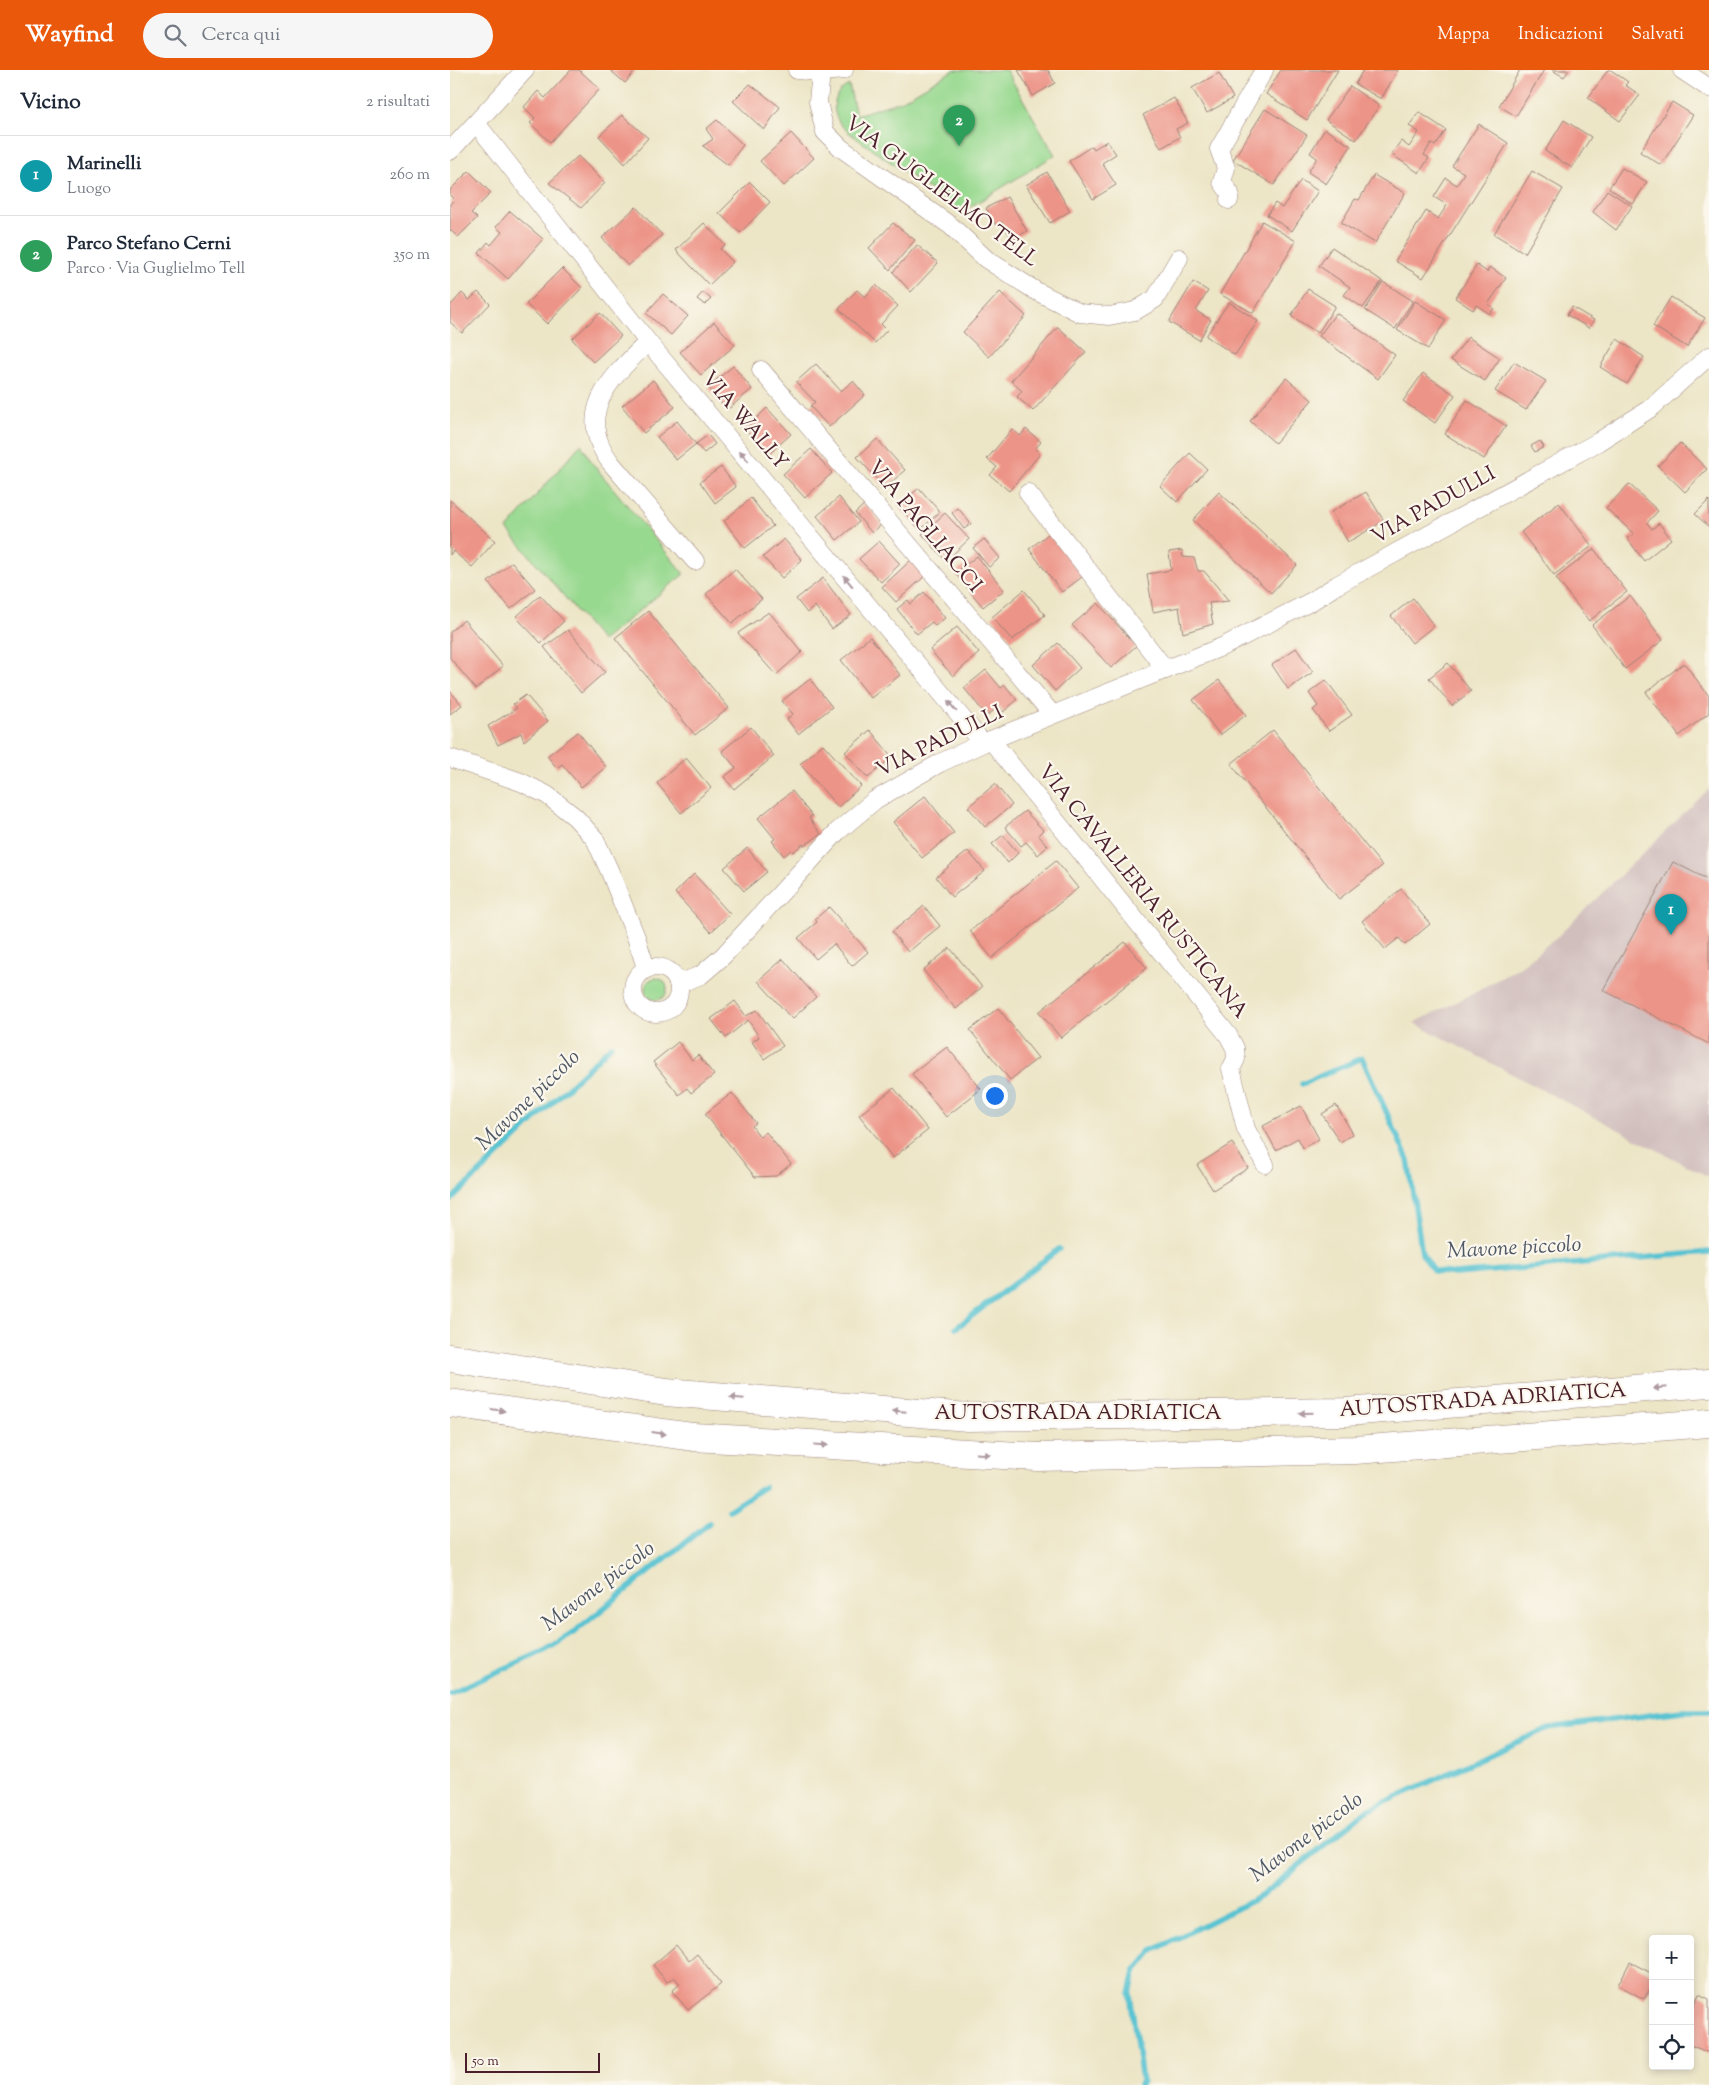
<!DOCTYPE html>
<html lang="it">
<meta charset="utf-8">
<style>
:root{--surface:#fff;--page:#f6f6f7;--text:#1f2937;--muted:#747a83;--line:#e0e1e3;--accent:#ea580c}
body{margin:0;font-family:"Sorts Mill Goudy",serif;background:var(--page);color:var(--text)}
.controls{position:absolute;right:15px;bottom:15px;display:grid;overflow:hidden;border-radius:5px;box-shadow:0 2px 8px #0003}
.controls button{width:45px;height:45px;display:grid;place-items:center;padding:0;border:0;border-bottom:1px solid var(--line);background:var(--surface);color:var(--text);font:25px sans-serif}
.scale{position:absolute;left:15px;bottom:12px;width:135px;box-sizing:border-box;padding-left:5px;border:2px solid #4a1f2b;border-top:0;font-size:14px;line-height:18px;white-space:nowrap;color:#4a1f2b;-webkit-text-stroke:4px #fbf7ec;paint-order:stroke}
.you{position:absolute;left:544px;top:1025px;width:18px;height:18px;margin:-12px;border:4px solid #fff;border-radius:50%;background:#1a73e8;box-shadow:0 0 0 8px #1a73e833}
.badge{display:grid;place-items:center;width:32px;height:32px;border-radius:50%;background:var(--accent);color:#fff;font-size:16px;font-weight:700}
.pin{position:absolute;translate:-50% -41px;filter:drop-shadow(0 1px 2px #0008)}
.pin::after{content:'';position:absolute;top:26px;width:18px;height:15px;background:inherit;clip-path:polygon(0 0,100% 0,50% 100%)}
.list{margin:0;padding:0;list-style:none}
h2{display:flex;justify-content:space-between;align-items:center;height:65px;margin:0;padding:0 20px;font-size:21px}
h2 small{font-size:16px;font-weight:400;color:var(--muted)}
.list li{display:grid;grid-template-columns:32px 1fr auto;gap:15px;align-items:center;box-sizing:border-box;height:80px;padding:0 20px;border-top:1px solid var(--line)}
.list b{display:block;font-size:19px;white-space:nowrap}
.list p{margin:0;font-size:16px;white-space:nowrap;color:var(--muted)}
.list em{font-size:16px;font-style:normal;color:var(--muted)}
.icon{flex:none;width:28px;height:28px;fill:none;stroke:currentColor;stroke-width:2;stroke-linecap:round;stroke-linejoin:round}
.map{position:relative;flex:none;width:1259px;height:2015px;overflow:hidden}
header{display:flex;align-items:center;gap:30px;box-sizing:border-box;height:70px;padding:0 25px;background:var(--accent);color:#fff}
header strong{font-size:24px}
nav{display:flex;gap:28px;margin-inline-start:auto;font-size:18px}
.search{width:350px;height:45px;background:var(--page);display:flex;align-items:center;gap:12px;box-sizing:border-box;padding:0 18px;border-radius:28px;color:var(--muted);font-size:19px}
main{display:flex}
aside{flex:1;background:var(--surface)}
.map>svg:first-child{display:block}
.industrial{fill:#d1bfbe}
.green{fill:#98d990;stroke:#717c5e}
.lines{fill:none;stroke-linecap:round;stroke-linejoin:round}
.stream{stroke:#58c3d2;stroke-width:5.5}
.building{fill:#ed9488}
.street-casing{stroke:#9b8278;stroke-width:19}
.highway-casing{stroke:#9b8278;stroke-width:29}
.street{stroke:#fff;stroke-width:18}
.highway{stroke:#fff;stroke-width:28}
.oneway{fill:#ae9aa0}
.labels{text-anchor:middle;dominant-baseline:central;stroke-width:4.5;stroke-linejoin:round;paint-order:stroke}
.street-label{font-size:21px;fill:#4a1f2b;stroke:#fbf7ec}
.water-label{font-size:22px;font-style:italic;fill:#4f5865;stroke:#fbf7ec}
</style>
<header>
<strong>Wayfind</strong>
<div class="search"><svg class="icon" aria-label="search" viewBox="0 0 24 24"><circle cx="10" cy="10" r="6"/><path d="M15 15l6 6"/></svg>Cerca qui</div>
<nav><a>Mappa</a><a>Indicazioni</a><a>Salvati</a></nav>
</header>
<main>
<aside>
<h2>Vicino<small>2 risultati</small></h2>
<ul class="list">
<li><span class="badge" style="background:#0f9aa8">1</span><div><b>Marinelli</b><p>Luogo</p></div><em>260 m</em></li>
<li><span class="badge" style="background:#2e9e5b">2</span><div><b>Parco Stefano Cerni</b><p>Parco · Via Guglielmo Tell</p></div><em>350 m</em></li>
</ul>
</aside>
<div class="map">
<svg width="1259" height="2015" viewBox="0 0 1259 2015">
<rect width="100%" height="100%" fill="#fbf7ec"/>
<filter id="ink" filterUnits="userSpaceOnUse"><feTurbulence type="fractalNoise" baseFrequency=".02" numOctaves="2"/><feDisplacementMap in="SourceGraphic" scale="10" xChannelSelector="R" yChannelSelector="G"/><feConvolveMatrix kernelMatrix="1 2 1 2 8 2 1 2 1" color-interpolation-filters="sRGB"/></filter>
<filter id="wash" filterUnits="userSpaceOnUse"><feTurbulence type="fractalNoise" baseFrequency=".0096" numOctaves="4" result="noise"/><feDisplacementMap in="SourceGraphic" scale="20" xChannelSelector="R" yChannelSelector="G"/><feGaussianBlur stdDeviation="1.12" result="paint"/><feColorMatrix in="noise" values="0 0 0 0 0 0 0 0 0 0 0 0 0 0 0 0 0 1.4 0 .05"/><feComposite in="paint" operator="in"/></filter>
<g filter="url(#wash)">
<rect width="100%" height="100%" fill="#ece5c6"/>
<path class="industrial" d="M1259,719V1107L964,953L1022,924L1071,896L1108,866Z"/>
<g class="green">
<path d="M504,0H556L605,85L512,142L406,68C401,64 395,60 391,55C380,41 383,22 399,15L406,45L451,31Z"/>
<path d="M131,374L142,393L234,504L152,571L57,459Z"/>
<circle cx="206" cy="919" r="11"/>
</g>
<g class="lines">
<g class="stream">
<path d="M852,1014L912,988L958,1090L972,1184L984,1201L1005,1204L1259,1182"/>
<path d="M0,1131L161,976"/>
<path d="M506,1258L609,1179"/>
<path d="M279,1440L314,1417"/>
<path d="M0,1623L96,1580L123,1563L259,1453"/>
<path d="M690,2015L692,2011L680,1924L685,1902L702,1881L811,1826L918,1740L1098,1658L1232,1641H1259"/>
</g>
</g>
<g id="blocks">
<g class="building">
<path d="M121,0H129L150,19L100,72L80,53L85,48L74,37L88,21L95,28Z"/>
<path d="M160,0H186L175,13Z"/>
<path d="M568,0H598L605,13L583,26Z"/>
<path d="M831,0H888L857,50L816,24Z"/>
<path d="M913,0H948L931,29L905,14Z"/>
<path d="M1070,0H1094L1066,46L1049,36Z"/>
<path d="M1102,0H1119L1114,7Z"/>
<path d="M1158,0H1161L1178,12L1175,15L1190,25L1170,51L1138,28Z"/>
<path d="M769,3L783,28L757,43L742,18Z"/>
<path d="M300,14L330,37L314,60L283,31Z"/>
<path d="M900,16L929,36L906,70L876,50Z"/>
<path d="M724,28L738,53L726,59L730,67L711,78L693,45Z"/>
<path d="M1222,32L1243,45L1211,95L1190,82Z"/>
<path d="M815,39L857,65L824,115L783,90Z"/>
<path d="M969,42L996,60L985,76L981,73L974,85L979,88L969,103L941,84L951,71L959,77L969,62L959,56Z"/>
<path d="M172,45L198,68L175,94L149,66Z"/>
<path d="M267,50L293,75L278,95L253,76L263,69L256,59Z"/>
<path d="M1114,50L1141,67L1122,98L1095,81Z"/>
<path d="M1029,54L1058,73L973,208L945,191L976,141L988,149L997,135L984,127L996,108L1007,115L1014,103L1002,96Z"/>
<path d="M875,59L901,76L876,114L858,102L867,88L860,83Z"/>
<path d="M341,63L364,88L334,116L310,91Z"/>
<path d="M657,71L666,84L652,93L666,115L643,129L619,91L642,76L644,79Z"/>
<path d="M128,86L155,113L131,138L99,113Z"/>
<path d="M1172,98L1197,112L1183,134L1159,118Z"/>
<path d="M19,101L41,123L21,143L27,148L8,167L0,160V134L4,130L0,125V120Z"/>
<path d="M1082,101L1113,119L1075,183L1044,164Z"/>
<path d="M597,102L620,141L600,153L576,115Z"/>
<path d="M924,105L955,123L925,173L891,153L905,129L909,130Z"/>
<path d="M851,110L868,121L842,161L817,145L825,133L832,138Z"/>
<path d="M300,112L320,132L290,163L269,143Z"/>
<path d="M1157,120L1182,136L1166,160L1143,142Z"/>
<path d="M557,127L577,161L562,170L552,152L546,155L536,138Z"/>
<path d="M186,137L212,165L178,196L152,168Z"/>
<path d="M60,141L93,169L58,209L29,183L38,172L41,175L52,162L46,157Z"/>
<path d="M812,151L846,171L803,243L770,224Z"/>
<path d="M254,153L275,175L270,179L283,192L259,215L226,180Z"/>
<path d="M443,153L465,170L440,200L419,178Z"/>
<path d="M467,175L488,193L461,222L443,202Z"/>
<path d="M882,177L932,211L913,238L894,225L900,217L869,196Z"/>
<path d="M1027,195L1037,202L1040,197L1056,208L1038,234L1044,238L1040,244L1026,235L1023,240L1005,228Z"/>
<path d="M112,198L132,218L97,254L76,234Z"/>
<path d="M743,212L758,221L746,241L761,250L749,270L719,252Z"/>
<path d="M933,212L963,231L945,259L915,240Z"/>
<path d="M426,215L448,236L431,254L437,260L425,273L389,239L407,220L415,227Z"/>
<path d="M858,219L885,236L868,263L841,246Z"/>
<path d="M28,222L40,234L12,263L0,252V236L12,223L19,230Z"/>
<path d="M253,222L261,229L255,235L247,229Z"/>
<path d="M550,222L576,246L539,287L513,262Z"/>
<path d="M213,224L238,246L221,265L196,243Z"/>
<path d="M1221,227L1255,248L1237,277L1203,256Z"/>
<path d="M965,231L996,250L978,279L947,260Z"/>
<path d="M779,232L808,251L785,285L756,266Z"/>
<path d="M1122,237L1144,250L1139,258L1117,245Z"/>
<path d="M150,243L171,266L143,292L122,269Z"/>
<path d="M886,243L945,285L928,309L869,266Z"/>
<path d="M264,252L285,275L251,305L230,282Z"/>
<path d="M608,257L636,282L583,341L567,327L572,321L561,311Z"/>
<path d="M1018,267L1050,288L1035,311L1001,290Z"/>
<path d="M1167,269L1194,287L1177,314L1150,297Z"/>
<path d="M1064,292L1096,311L1076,340L1045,321Z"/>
<path d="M366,294L391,321L403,311L415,325L379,357L360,336L365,332L346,312Z"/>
<path d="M283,296L302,319L277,340L258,317Z"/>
<path d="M973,303L1005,325L985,353L953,331Z"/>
<path d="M836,308L862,330L825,373L800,351Z"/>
<path d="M203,310L225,337L194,363L172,336Z"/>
<path d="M1017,330L1056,356L1034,389L995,364Z"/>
<path d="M317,338L341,364L318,385L295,359Z"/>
<path d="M227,351L246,374L226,390L207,367Z"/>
<path d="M562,359L570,366L576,359L591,372L585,379L590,384L559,421L540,405L547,397L537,389Z"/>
<path d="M258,365L265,374L254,383L246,374Z"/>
<path d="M427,369L455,400L435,418L407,387Z"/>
<path d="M1090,371L1094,377L1085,382L1081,376Z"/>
<path d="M1230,373L1257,399L1235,422L1208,396Z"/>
<path d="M361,379L382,403L355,428L333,404Z"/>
<path d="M740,383L757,399L727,432L710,416Z"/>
<path d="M271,397L286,417L265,433L250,412Z"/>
<path d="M1179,414L1208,441L1197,453L1202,459L1209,453L1221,469L1194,491L1177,468L1184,464L1156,438Z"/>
<path d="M469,418L490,442L470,460L448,436Z"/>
<path d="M769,422L847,495L821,523L743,450Z"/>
<path d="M916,422L934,451L898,472L881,442Z"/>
<path d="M389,427L409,452L387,470L367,446Z"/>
<path d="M301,428L323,456L295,478L274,451Z"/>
<path d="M0,430L45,471L22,497L3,481L0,485Z"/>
<path d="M1259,430V457L1245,444Z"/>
<path d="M1109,433L1142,476L1104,505L1071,462Z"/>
<path d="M415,434L432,454L422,463L405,443Z"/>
<path d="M508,438L521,454L514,459L502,443Z"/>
<path d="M495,443L519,469L496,491L472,464Z"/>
<path d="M602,461L636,504L612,522L579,479Z"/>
<path d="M334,469L352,490L332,508L313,487Z"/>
<path d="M534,469L550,488L539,497L523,478Z"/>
<path d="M429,471L450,494L431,512L409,489Z"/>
<path d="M1144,479L1177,522L1139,551L1106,508Z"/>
<path d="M732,480L733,487L744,488L748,501H754L779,531L759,533L763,554L733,563L729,537L703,542L697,504L721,500L719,482Z"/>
<path d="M527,486L554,520L533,537L505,503Z"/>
<path d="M461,490L475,506L446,532L432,517Z"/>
<path d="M62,492L85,519L61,539L38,512Z"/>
<path d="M285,499L312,529L282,553L256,524Z"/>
<path d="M373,508L401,545L382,559L365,536L357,543L346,529Z"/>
<path d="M574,520L595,545L562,570L542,547Z"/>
<path d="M474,522L495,548L485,556L482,552L467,564L447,539L458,530L461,534Z"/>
<path d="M90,525L114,551L91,573L66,547Z"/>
<path d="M1180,526L1213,570L1175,599L1142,555Z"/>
<path d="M963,528L984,556L962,573L941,546Z"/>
<path d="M648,533L686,576L661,598L622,555Z"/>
<path d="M198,541L279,638L245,665L165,568Z"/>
<path d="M319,542L352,582L326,605L288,563Z"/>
<path d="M14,550L53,596L26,619L0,588V562Z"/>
<path d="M507,557L529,583L503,606L480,580Z"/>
<path d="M118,560L155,602L131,623L94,577Z"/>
<path d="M420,567L450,605L421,628L391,590Z"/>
<path d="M608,573L630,598L605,621L583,595Z"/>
<path d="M846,578L863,602L838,619L822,595Z"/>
<path d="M998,593L1021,621L1002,636L979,608Z"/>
<path d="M1234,593L1259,626V643L1229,666L1196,622Z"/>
<path d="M536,600L551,618L555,615L567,630L553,642L549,636L537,646L514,618Z"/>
<path d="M360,609L382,637L348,664L337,649L343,644L332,631Z"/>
<path d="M769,610L796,645L770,665L743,630Z"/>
<path d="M876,610L902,645L879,661L863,640L868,636L859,623Z"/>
<path d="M0,621L12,635L0,644Z"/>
<path d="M76,625L98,651L74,671L71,663L48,675L38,656L67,638L63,634Z"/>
<path d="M301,657L324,686L284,719L274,707L286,698L272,681Z"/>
<path d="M420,660L442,687L418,708L395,682Z"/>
<path d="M823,660L932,796L889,829L781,694Z"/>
<path d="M128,662L156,697L131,717L112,694L107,698L97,686Z"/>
<path d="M373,674L411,716L388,737L350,694Z"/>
<path d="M236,688L261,718L231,743L207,713Z"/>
<path d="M545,714L562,735L535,757L518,737Z"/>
<path d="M342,721L362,746L359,748L371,764L354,776L353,774L343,782L341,780L334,786L322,771L325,769L308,748Z"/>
<path d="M475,726L504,763L472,788L443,752Z"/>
<path d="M575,741L593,760L588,765L598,776L588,785L576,772L571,776L555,757Z"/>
<path d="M553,765L568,783L558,793L542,774Z"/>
<path d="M297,778L317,802L294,821L274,798Z"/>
<path d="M518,781L535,801L502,827L486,807Z"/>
<path d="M606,791L628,818L542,888L520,861Z"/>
<path d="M1223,792L1259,810V974L1153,920Z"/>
<path d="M244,804L280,844L261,862L225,823Z"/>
<path d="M951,819L980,854L955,875L949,868L935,879L912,851Z"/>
<path d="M474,836L490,856L458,882L442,862Z"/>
<path d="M379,837L418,882L402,896L384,874L366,889L348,868L367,852L365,849Z"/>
<path d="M675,872L697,898L611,968L589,942Z"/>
<path d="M500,878L532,917L506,939L473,900Z"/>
<path d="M333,889L366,927L342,949L308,911Z"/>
<path d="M285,931L296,946L307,940L333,976L314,989L302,972L309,967L298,950L276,968L261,949Z"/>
<path d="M548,938L588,988L560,1010L520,960Z"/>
<path d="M228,972L242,990L248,985L264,1005L241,1023L237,1018L229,1025L203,992Z"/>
<path d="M497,977L531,1019L496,1047L462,1004Z"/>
<path d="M444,1018L478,1060L443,1088L409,1045Z"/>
<path d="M282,1023L306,1053L302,1056L310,1067L316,1062L341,1094L326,1106L305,1107L255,1044Z"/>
<path d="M886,1035L903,1064L890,1072L872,1044Z"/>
<path d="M851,1036L869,1069L853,1078L848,1068L826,1080L813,1056Z"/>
<path d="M782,1073L798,1098L763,1120L747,1095Z"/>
<path d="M226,1875L239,1891L247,1884L271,1914L238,1940L222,1921L230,1914L224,1907L217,1912L203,1895Z"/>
<path d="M1180,1892L1203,1904V1914L1194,1929L1168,1915Z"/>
<path d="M1249,1924L1259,1929V1983L1240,1975V1945Z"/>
</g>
</g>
</g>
<g filter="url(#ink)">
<use href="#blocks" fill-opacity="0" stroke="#9b8278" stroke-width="1"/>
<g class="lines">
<g class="street-casing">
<g id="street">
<path d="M347,0L371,2L394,0"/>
<path d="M1232,0L1259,18"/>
<path d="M371,2L368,32L375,62L391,78L501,156L536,189L586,221L630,243L659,246L685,241L705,229L729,188"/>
<path d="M26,53L198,272L533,673"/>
<path d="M0,81L75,0"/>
<path d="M779,130L780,123L772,112L776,98L769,79L814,0"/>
<path d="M198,272C161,308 123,342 161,393L245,491"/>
<path d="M311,300L602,644"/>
<path d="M578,423L716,600"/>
<path d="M541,670L778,965L785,978L786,989L781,999L796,1059L815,1094"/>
<path d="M0,688L71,712L97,725L125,747L145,769L160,802L186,867L196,898"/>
<circle cx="206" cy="920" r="23"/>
<path d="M228,914L251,905L273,886L387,762L425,730L490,693L533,673L774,576L862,531L887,515L1148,372L1201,338L1259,286"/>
</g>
</g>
<g class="highway-casing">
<g id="highway">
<path d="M0,1288L216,1322L518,1347L896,1342L1259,1313"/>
<path d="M0,1333L243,1367L588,1387L905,1380L1259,1353"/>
</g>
</g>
<use href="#street" class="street"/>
<use href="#highway" class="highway"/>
</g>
<defs><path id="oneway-solid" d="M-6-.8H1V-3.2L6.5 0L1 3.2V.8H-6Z" transform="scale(1.25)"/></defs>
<g class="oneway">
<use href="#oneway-solid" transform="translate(294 386) rotate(-130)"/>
<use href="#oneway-solid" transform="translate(398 511) rotate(-130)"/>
<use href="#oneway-solid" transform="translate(502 636) rotate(-130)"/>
<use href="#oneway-solid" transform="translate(1210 1318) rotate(175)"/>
<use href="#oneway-solid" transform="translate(287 1328) rotate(-175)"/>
<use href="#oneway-solid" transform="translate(48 1340) rotate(8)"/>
<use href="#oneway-solid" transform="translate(449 1341) rotate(-175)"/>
<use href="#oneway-solid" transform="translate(856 1343) rotate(179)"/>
<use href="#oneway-solid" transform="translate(209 1363) rotate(8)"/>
<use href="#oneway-solid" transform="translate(371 1375) rotate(3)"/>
<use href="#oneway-solid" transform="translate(533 1384) rotate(3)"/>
</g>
</g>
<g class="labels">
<g class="street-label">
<text transform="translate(491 122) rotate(37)">VIA GUGLIELMO TELL</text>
<text transform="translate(294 351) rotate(50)">VIA WALLY</text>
<text transform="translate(984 436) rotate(-29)">VIA PADULLI</text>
<text transform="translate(474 457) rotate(50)">VIA PAGLIACCI</text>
<text transform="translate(490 672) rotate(-26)">VIA PADULLI</text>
<text transform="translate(692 822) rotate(51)">VIA CAVALLERIA RUSTICANA</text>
<text transform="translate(1033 1331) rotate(-4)">AUTOSTRADA ADRIATICA</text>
<text x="628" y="1344">AUTOSTRADA ADRIATICA</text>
</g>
<g class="water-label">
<text transform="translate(79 1031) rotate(-44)">Mavone piccolo</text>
<text transform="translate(1064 1179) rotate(-3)">Mavone piccolo</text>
<text transform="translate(149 1517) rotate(-37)">Mavone piccolo</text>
<text transform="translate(857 1768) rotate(-37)">Mavone piccolo</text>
</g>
</g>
</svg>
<div class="controls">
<button>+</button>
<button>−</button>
<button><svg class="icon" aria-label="locate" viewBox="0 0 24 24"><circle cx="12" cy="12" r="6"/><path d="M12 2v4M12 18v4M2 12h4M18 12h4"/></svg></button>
</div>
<div class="scale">50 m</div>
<div class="you"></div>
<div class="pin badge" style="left:1221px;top:865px;background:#0f9aa8">1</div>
<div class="pin badge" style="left:509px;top:76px;background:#2e9e5b">2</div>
</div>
</main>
